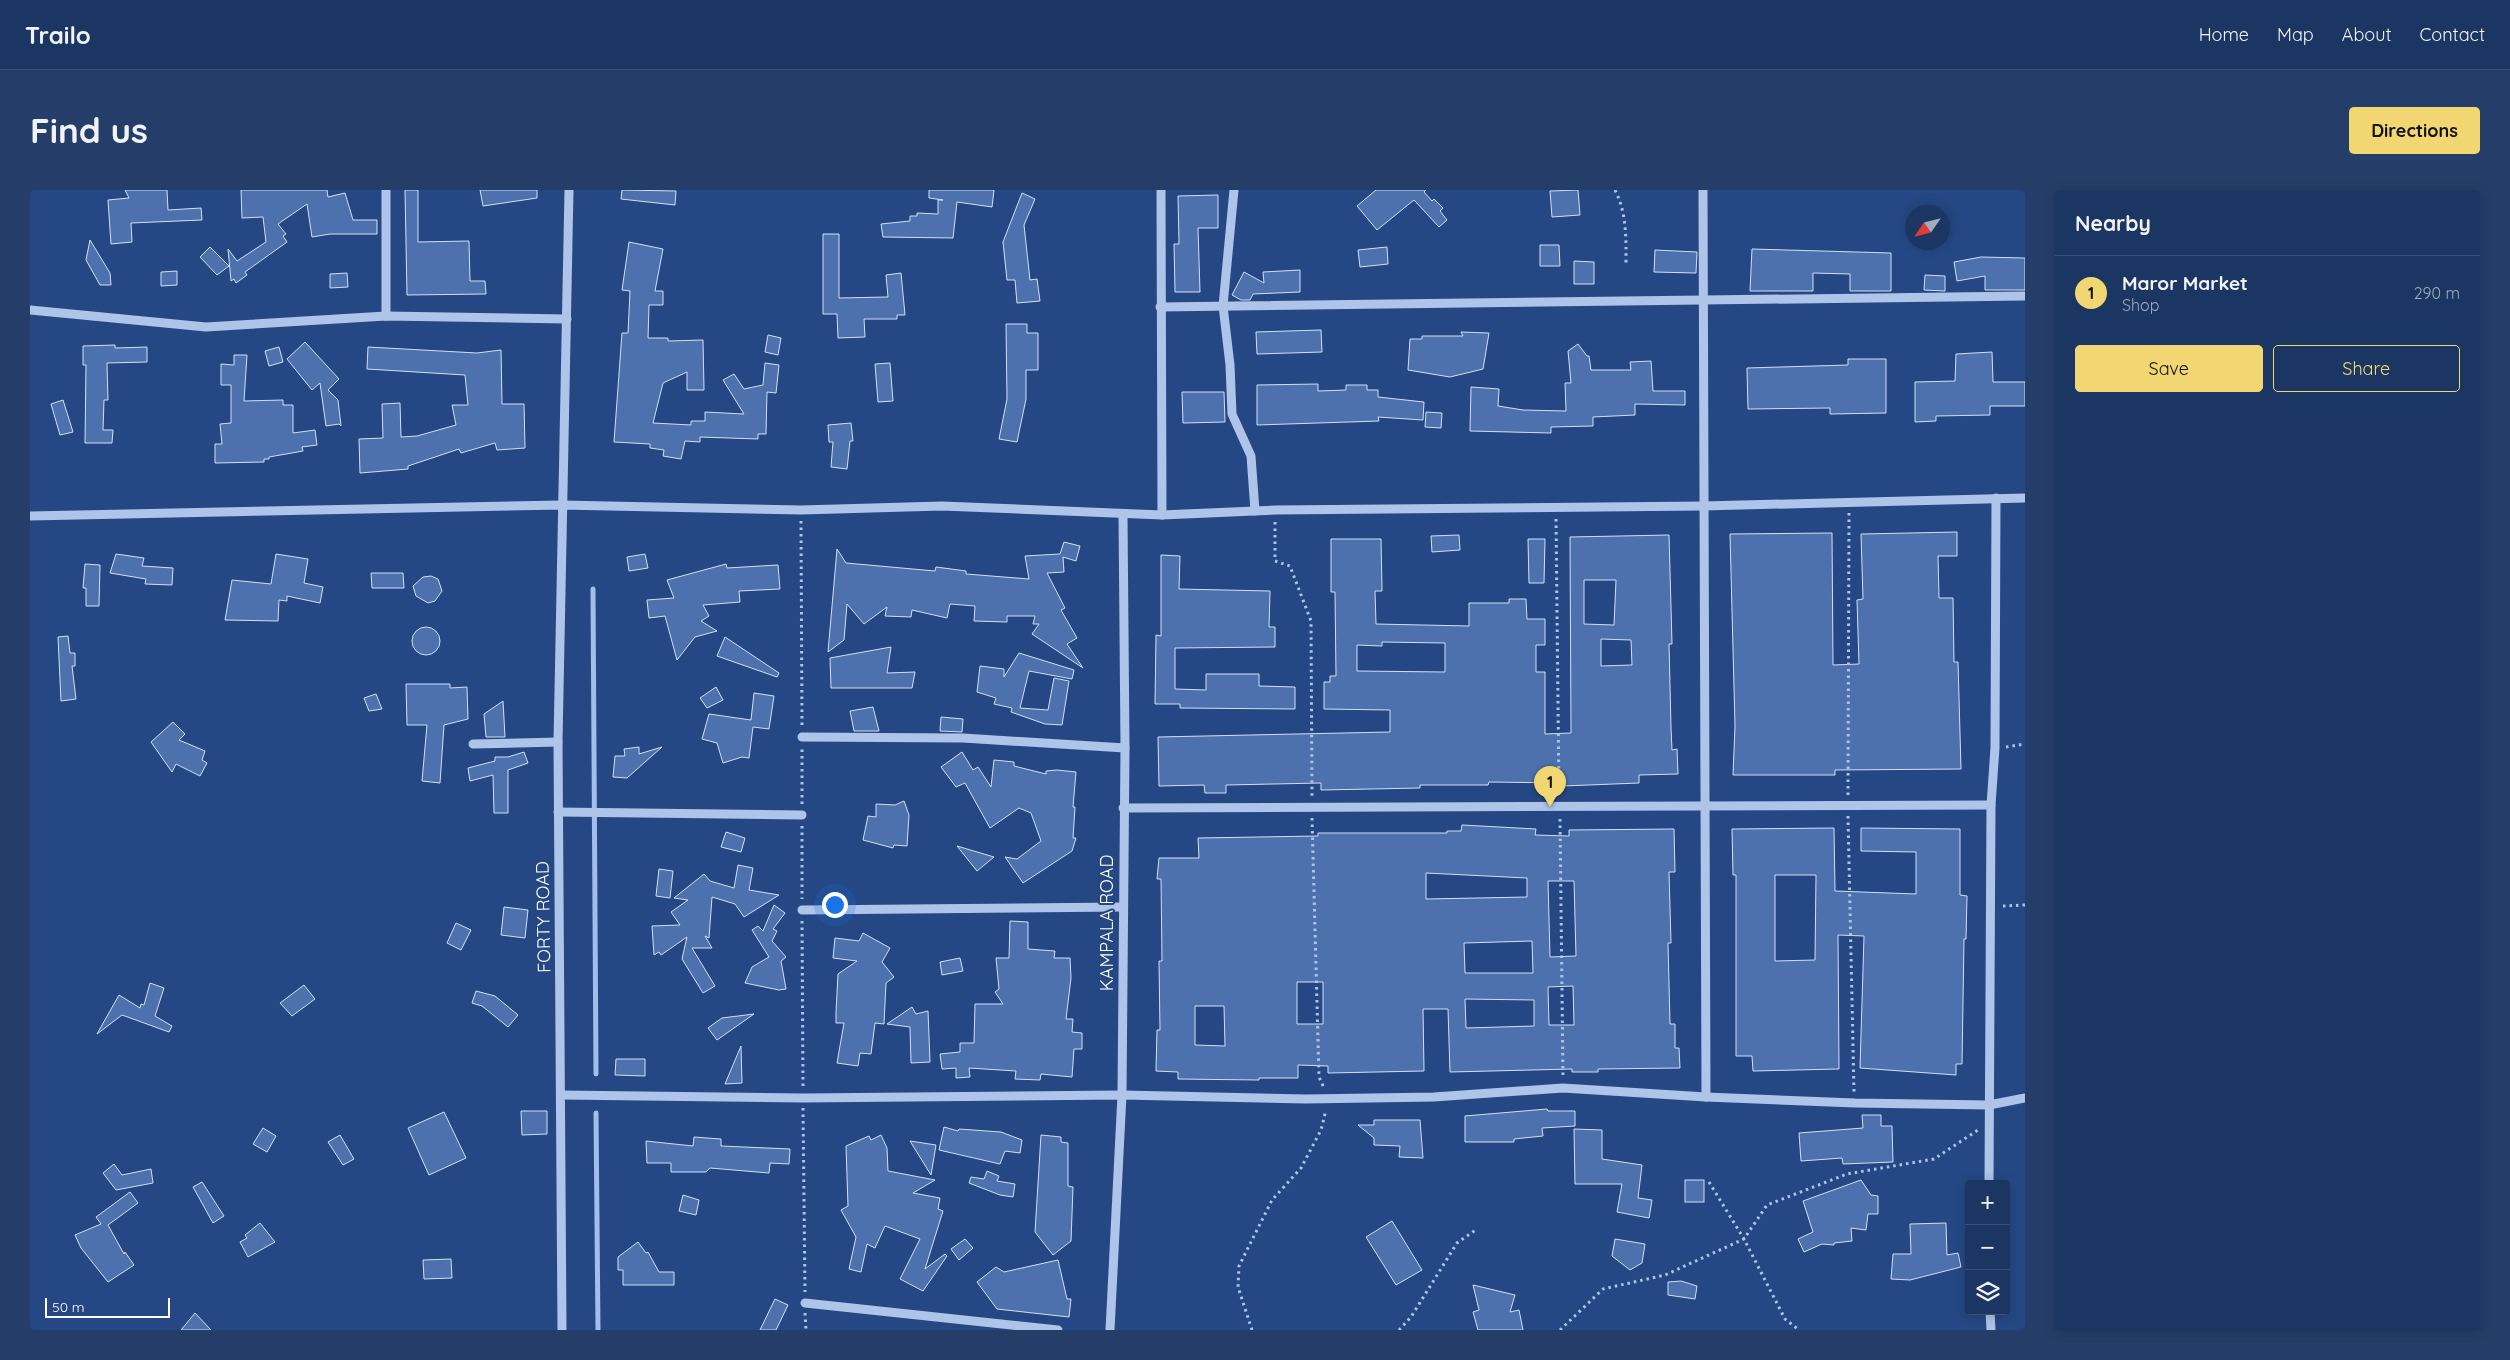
<!DOCTYPE html>
<meta charset="utf-8">
<style>
:root{--surface:#1c3663;--page:#253e69;--text:#f1f3f6;--muted:#a0abbe;--line:#3a5078;--accent:#f2d672}
body{margin:0;font-family:Quicksand,sans-serif;background:var(--page);color:var(--text)}
.controls{position:absolute;right:15px;bottom:15px;display:grid;overflow:hidden;border-radius:5px;box-shadow:0 2px 12px #0003}
.controls button{width:45px;height:45px;display:grid;place-items:center;padding:0;border:0;border-bottom:1px solid var(--line);background:var(--surface);color:var(--text);font:25px sans-serif}
.compass{position:absolute;left:1875px;top:15px;width:45px;height:45px;border-radius:50%;background:var(--surface);box-shadow:0 2px 12px #0003;rotate:235deg}
.scale{position:absolute;left:15px;bottom:12px;width:125px;box-sizing:border-box;padding-left:5px;border:2px solid #fff;border-top:0;font-size:14px;line-height:18px;white-space:nowrap;color:#fff;-webkit-text-stroke:4px #254884;paint-order:stroke}
.you{position:absolute;left:804px;top:714px;width:18px;height:18px;margin:-12px;border:4px solid #fff;border-radius:50%;background:#1a73e8;box-shadow:0 0 0 8px #1a73e833}
.badge{display:grid;place-items:center;width:32px;height:32px;border-radius:50%;background:var(--accent);color:#111;font-size:16px;font-weight:700}
.pin{position:absolute;translate:-50% -41px;filter:drop-shadow(0 1px 2px #0008)}
.pin::after{content:'';position:absolute;top:26px;width:18px;height:15px;background:inherit;clip-path:polygon(0 0,100% 0,50% 100%)}
.list{margin:0;padding:0;list-style:none}
h2{display:flex;justify-content:space-between;align-items:center;height:65px;margin:0;padding:0 20px;font-size:21px}
h2 small{font-size:16px;font-weight:400;color:var(--muted)}
.list li{display:grid;grid-template-columns:32px 1fr auto;gap:15px;align-items:center;box-sizing:border-box;height:75px;padding:0 20px;border-top:1px solid var(--line)}
.list b{display:block;font-size:19px;white-space:nowrap}
.list p{margin:0;font-size:16px;white-space:nowrap;color:var(--muted)}
.list em{font-size:16px;font-style:normal;color:var(--muted)}
.actions{display:flex;gap:10px;padding:15px 20px}
.actions a{flex:1;padding:11px 0;border:1px solid var(--accent);border-radius:5px;text-align:center;font-size:18px;color:var(--accent)}
.actions .main{background:var(--accent);color:#111}
.icon{flex:none;width:28px;height:28px;fill:none;stroke:currentColor;stroke-width:2;stroke-linecap:round;stroke-linejoin:round}
.map{position:relative;flex:none;width:1995px;height:1140px;overflow:hidden;border-radius:5px}
header{display:flex;align-items:center;gap:30px;box-sizing:border-box;height:70px;padding:0 25px;background:var(--surface);border-bottom:1px solid var(--line)}
header strong{font-size:24px}
nav{display:flex;gap:28px;margin-inline-start:auto;font-size:18px}
.intro{display:flex;align-items:center;justify-content:space-between;box-sizing:border-box;height:120px;padding:0 30px}
h1{margin:0;font-size:35px}
.button{padding:12px 22px;border-radius:5px;background:var(--accent);color:#111;font-size:18px;font-weight:700}
main{display:flex;gap:30px;padding:0 30px}
aside{flex:1;background:var(--surface);border-radius:5px;box-shadow:0 2px 12px #0003}
.map>svg:first-child{display:block}
.lines{fill:none;stroke-linecap:round;stroke-linejoin:round}
.stream{stroke:#a3bee9;stroke-width:5}
.building{fill:#4d71ac;stroke:#d2e0f6;fill-rule:evenodd}
.path{stroke:#aec4e8;stroke-width:3;stroke-dasharray:2.5 4;stroke-linecap:butt}
.minor{stroke:#aec4e8;stroke-width:9}
.labels{text-anchor:middle;dominant-baseline:central;stroke-width:4;stroke-linejoin:round;paint-order:stroke}
.street-label{font-size:18px;fill:#fff;stroke:#254884}
</style>
<header>
<strong>Trailo</strong>
<nav><a>Home</a><a>Map</a><a>About</a><a>Contact</a></nav>
</header>
<div class="intro"><h1>Find us</h1><a class="button">Directions</a></div>
<main>
<div class="map">
<svg width="1995" height="1140" viewBox="0 0 1995 1140">
<rect width="100%" height="100%" fill="#254884"/>
<g class="lines">
<g class="stream">
<path d="M563,399L566,884"/>
<path d="M566,923L568,1140"/>
</g>
</g>
<g class="building">
<path d="M95,0H137L138,20L171,18L172,30L101,33L102,52L81,54L78,10L99,8Z"/>
<path d="M211,0H297L298,7L315,3L323,30H347V44H300L282,47L277,14L248,34L256,44L253,46L257,52L215,82L217,85L206,93L204,89L201,91L198,59L207,71L236,52L233,27L212,28Z"/>
<path d="M375,0H388V52L439,51L440,91H455L456,104L377,105Z"/>
<path d="M450,0H507V8L453,16Z"/>
<path d="M592,0L646,1L645,15L591,9Z"/>
<path d="M899,0H964L962,17L927,12L923,48L853,47L851,34L880,31V26H887V23L908,24V10H913L899,8Z"/>
<path d="M1346,0H1396L1394,2L1402,11L1404,9L1413,18L1410,21L1417,30L1409,37L1384,10L1347,40L1327,16Z"/>
<path d="M1548,0L1550,25L1522,27L1520,1Z"/>
<path d="M992,3L1005,9L994,35L1000,90L1007,89L1010,111L987,113L985,90H977L973,52Z"/>
<path d="M1188,5V38H1168L1170,102H1145L1144,54H1149L1148,6Z"/>
<path d="M793,44H809V108L858,107L856,85L871,83L875,125H867V129H834L835,147L808,148L807,124H793Z"/>
<path d="M60,50L80,83L81,95H70L56,70Z"/>
<path d="M599,52L633,59L625,101H633V115H619L618,148H638V151L673,150L674,200H657V182L633,193L623,233L661,235V231H675V222L714,224L693,190L704,184L714,199L733,195L735,173L749,175L746,203L737,202L736,244H728V249L670,247V252L655,251L651,269L633,266L634,260L620,258V254L584,252L592,143H598L600,101L592,100Z"/>
<path d="M1510,55H1529L1530,76H1510Z"/>
<path d="M180,57L199,76L187,85L170,67Z"/>
<path d="M1357,57L1358,74L1330,77L1328,60Z"/>
<path d="M1722,59L1861,63V101H1820V84L1783,83V101H1720Z"/>
<path d="M1625,60L1667,62L1666,83L1624,82Z"/>
<path d="M1951,67L1995,68V100H1955V86L1927,91L1924,72Z"/>
<path d="M1544,71L1564,72V94H1544Z"/>
<path d="M1270,80V102L1223,104L1220,110H1211L1202,105L1214,82L1234,93L1233,82Z"/>
<path d="M147,81V95L131,96V82Z"/>
<path d="M317,83L318,97L300,98V84Z"/>
<path d="M1895,85L1915,86V101L1894,100Z"/>
<path d="M976,134H997V143H1008V180H996V209L987,252L969,249L977,209Z"/>
<path d="M1291,140L1292,162L1227,164L1226,142Z"/>
<path d="M1431,142L1459,143L1453,179L1420,187L1378,180L1380,149H1392V146H1433Z"/>
<path d="M738,145L751,148L748,165L735,162Z"/>
<path d="M275,152L309,189L298,200L308,210L311,236L309,234L296,236L290,193L282,200L257,169Z"/>
<path d="M1548,154L1557,166H1559L1561,180H1601L1600,172L1621,171L1623,201H1655V215L1605,214V225L1563,227V236L1521,237V243L1440,241L1441,197L1469,199L1468,216L1493,220L1536,221L1535,193H1541L1538,161Z"/>
<path d="M85,155V158L117,157V172L77,173L78,210H74L73,240H83L82,253H55L56,175H53V156Z"/>
<path d="M249,157L253,172L239,176L235,161Z"/>
<path d="M338,157L447,163L471,160L472,214H494L495,258L467,260L465,253L431,263L429,259L378,276V279L330,283L329,249L353,248L352,214L370,213L371,247L387,246L426,235L422,215H438L435,185L337,179Z"/>
<path d="M1962,162L1963,192H1995V216H1960V225L1906,226V231L1885,232V192L1925,191L1926,164Z"/>
<path d="M204,165H217L214,211L253,210V215H263V243L285,240L287,255L272,257L273,261L239,267V269H234V272L185,273V254H192L190,234L201,233V195H191V174L204,175Z"/>
<path d="M1818,169H1856V223L1800,224V218L1718,219L1717,178L1818,175Z"/>
<path d="M860,173L863,211L848,212L845,174Z"/>
<path d="M1288,194V201L1316,200V195H1337V200H1348V207L1394,212L1393,230L1348,227L1349,231L1227,235V195Z"/>
<path d="M1152,202H1194L1195,232L1153,233Z"/>
<path d="M33,210L43,242L30,245L21,214Z"/>
<path d="M1396,222L1412,223L1411,238L1395,237Z"/>
<path d="M821,233L823,251H820L817,279L801,277L803,252H799L798,235Z"/>
<path d="M1927,342V366H1908L1909,408H1923L1924,472H1928L1931,579L1805,580V585H1703L1705,536L1700,344L1802,343L1803,475L1829,474L1827,410L1833,409L1831,344Z"/>
<path d="M1429,345L1430,360L1402,362L1401,346Z"/>
<path d="M1639,345L1642,454H1639L1641,538L1642,560L1647,559L1648,584L1609,585V593L1533,596L1532,593L1459,592L1458,595H1390V598L1291,600V593L1196,595V603H1175L1174,595L1129,596L1128,547L1360,542V520L1294,519V492H1300V486H1306L1305,402H1301V349H1351L1352,401H1345L1346,434L1439,436V413H1479V409H1496L1497,429H1515V455H1506V482H1515V544L1541,543L1540,347ZM1554,390H1586L1584,435L1554,434ZM1571,449L1601,450L1602,475L1571,476ZM1352,452L1415,453V482L1327,481V455L1352,456Z"/>
<path d="M1498,349H1515L1514,393H1499Z"/>
<path d="M1034,352L1050,356L1046,371L1033,367L1034,382L1017,383L1035,418L1031,420L1047,448L1037,454L1053,478L1002,444L1009,434H1003L1005,426H977V432L944,431L945,416L920,414L917,428L882,420L881,427L855,426L857,417L834,434L817,414L814,450L798,462L807,359L816,373L905,381L906,377L936,381V384L999,389L995,366L1030,364Z"/>
<path d="M86,364L114,368L112,376L143,378L142,395L115,394L116,389L80,383Z"/>
<path d="M246,364L278,369L274,393L293,397L290,413L257,406V411L249,410L248,431L195,430L202,390L241,394Z"/>
<path d="M615,364L618,378L599,381L597,367Z"/>
<path d="M1131,365L1150,366L1149,399L1240,401L1239,437H1245V457L1145,458V499L1176,500V484H1229V496L1265,497V519L1150,518V514H1125L1126,445L1131,446Z"/>
<path d="M55,374L70,375L69,416H56V398H53Z"/>
<path d="M696,374L697,378L748,375L750,399L709,401L710,412L673,415L679,426L671,431L687,441L665,447L647,470L635,426L619,428L617,410L644,408L637,390Z"/>
<path d="M341,383H373L374,398H342Z"/>
<path d="M401,386L408,389L412,401L405,411L398,413L386,406L383,396L393,387Z"/>
<circle cx="396" cy="451" r="14"/>
<path d="M38,446L40,463H45V476H42L46,509L31,511L28,447Z"/>
<path d="M695,447L749,483L747,487L687,466Z"/>
<path d="M861,457L857,483L885,482L882,498H801L800,468Z"/>
<path d="M989,463L1044,480L1042,489L999,481L990,518L1018,520L1024,488L1039,491L1032,535L1015,534L981,522L982,518L964,514L966,508L947,502L950,476L974,479V487Z"/>
<path d="M376,494H420V498L437,497L438,529L414,535L410,593L392,591L397,535H377Z"/>
<path d="M686,497L693,510L677,518L670,508Z"/>
<path d="M724,503L744,506L739,539L723,537L719,568L712,567L693,573L687,553L672,549L679,524L721,530Z"/>
<path d="M346,504L352,519L339,521L334,508Z"/>
<path d="M473,511L475,547H456L454,524Z"/>
<path d="M843,517L849,541H824L820,521Z"/>
<path d="M911,527L933,529L932,542L910,541Z"/>
<path d="M143,532L155,544L149,550L175,561L172,570L177,573L170,586L146,574L142,582L121,552Z"/>
<path d="M609,557V564L632,557L597,588L583,587L585,566H595L594,559Z"/>
<path d="M494,562L498,573L478,580V623H464L463,585L440,591L438,578L465,571V567H478Z"/>
<path d="M932,562L943,580L948,577L961,597L964,570L984,572V576L1016,584V581L1027,580L1046,582L1043,617H1045L1043,648H1046L1042,661L993,693L975,667L987,669L1011,651L1001,623L989,618L960,638L935,593L926,597L911,577Z"/>
<path d="M874,611L879,625L877,656L864,655L863,658L833,650L838,626L846,627V614L865,615Z"/>
<path d="M1432,635L1506,639L1505,645L1539,646V640L1644,639L1645,682H1639L1641,753H1638L1640,834H1645V858H1649L1650,878L1568,879V882H1542V879L1420,882L1418,819H1393L1394,881L1298,883V876L1268,875V888H1229V890L1148,889V882L1126,881L1127,840H1130L1129,771H1132L1131,689H1127L1129,668H1169L1168,648L1288,646V643H1417V641H1431ZM1396,683L1497,688V707L1396,709ZM1518,691H1544L1546,766L1520,767ZM1502,751L1503,783H1435L1434,753ZM1267,792H1293V834H1267ZM1543,796L1544,835H1519L1518,797ZM1435,809L1504,810V836L1436,838ZM1165,816H1194L1195,856L1165,855Z"/>
<path d="M1804,638L1805,701L1886,704V662L1831,661V638L1930,639V705L1937,706L1936,749H1934L1932,874H1926V885L1830,878L1834,746L1808,745L1809,879L1723,881L1722,866H1706V685H1703L1702,639ZM1745,685H1786L1785,770L1745,771Z"/>
<path d="M696,642L715,648L711,662L691,657Z"/>
<path d="M927,656L964,667L947,681Z"/>
<path d="M708,675L723,678L719,700L749,705L714,727L705,714L682,707L679,748L675,746L682,758H662L685,796L673,803L652,769L657,747L631,765L629,762L624,765L622,736L650,735L641,722L658,710L644,708L674,684L680,691L704,698Z"/>
<path d="M629,679L643,681L640,708L626,706Z"/>
<path d="M744,715L755,723L743,739L747,741L742,751L756,767L751,771L756,799L749,800L715,793L722,777L739,767L722,740L728,736L733,741Z"/>
<path d="M474,717L498,720L495,748L471,745Z"/>
<path d="M980,731L998,732V759L1025,761L1024,768H1040L1041,788L1036,829H1043L1042,842L1052,843V859H1044L1042,887L1011,884L1010,890L985,889L986,881L939,878L940,887L926,888V878L912,879L910,864L930,862V853H944L945,814H973L965,802L969,799L966,768H979Z"/>
<path d="M426,733L441,740L431,760L417,753Z"/>
<path d="M833,743L860,758L852,772L864,787L856,793L854,834L845,833L841,864L830,863L828,876L807,873L814,833H806V822L808,784L827,771L803,768L805,748L829,751Z"/>
<path d="M930,768L933,781L912,785L910,772Z"/>
<path d="M120,793L134,798L125,826L142,836L139,842L92,825L67,844L89,805L110,818L111,814L114,815Z"/>
<path d="M274,795L285,809L262,826L250,813Z"/>
<path d="M446,801L465,806L488,825L478,837L452,816L442,813Z"/>
<path d="M882,817L886,824L898,821L900,872L881,873L880,837L857,834Z"/>
<path d="M724,824L687,850L678,838L692,828Z"/>
<path d="M711,856L712,893L695,894Z"/>
<path d="M586,869H615V886L585,885Z"/>
<path d="M1517,919L1518,921H1545V936L1512,938L1513,946L1484,949V952H1435V926Z"/>
<path d="M491,921H517V944L492,945Z"/>
<path d="M414,922L436,968L399,985L378,938Z"/>
<path d="M1832,925H1851V936H1862L1863,972L1813,974L1812,968L1771,971L1769,943L1833,938Z"/>
<path d="M1344,930H1390L1393,968L1369,967L1370,956L1344,955V948L1328,935H1344Z"/>
<path d="M914,937L928,941L929,939L971,942L992,950L990,963L975,961L970,974L909,960Z"/>
<path d="M233,938L246,946L237,962L223,954Z"/>
<path d="M1544,939L1572,940V969L1612,975L1608,1008L1622,1010L1619,1028L1587,1022L1592,994H1545Z"/>
<path d="M310,945L324,969L313,975L298,952Z"/>
<path d="M851,945L857,958L858,981L905,990L883,1003L910,1008L908,1019L913,1021L895,1079L915,1064L917,1066L893,1101L870,1089L890,1049L855,1036L845,1058L837,1054L831,1082L819,1079L826,1047L811,1020L818,1016L816,956L839,946L841,950Z"/>
<path d="M1011,945L1031,947V952L1038,953V996L1043,997L1041,1051L1023,1065L1005,1042Z"/>
<path d="M664,947L691,949V956L760,959L759,974L740,973L739,983L680,978L676,982H641V973H617L616,951L663,956Z"/>
<path d="M880,951L906,955L901,985Z"/>
<path d="M84,974L92,985L121,979L123,993L86,1000L73,983Z"/>
<path d="M957,981L969,986L967,991L985,994L983,1007L970,1005L939,993L941,987L954,989Z"/>
<rect x="1655" y="990" width="19" height="22"/>
<path d="M1831,990L1841,1005L1848,1006V1024H1838L1836,1040L1821,1038L1822,1051L1804,1053V1055L1792,1054L1774,1062L1768,1049L1783,1042L1773,1011Z"/>
<path d="M172,992L194,1026L183,1033L163,997Z"/>
<path d="M100,1002L108,1013L78,1035L94,1064L95,1062L104,1075L78,1092L51,1058L45,1045L71,1034L66,1027Z"/>
<path d="M653,1005L669,1010L666,1025L649,1021Z"/>
<path d="M1362,1031L1392,1080L1366,1095L1336,1047Z"/>
<path d="M230,1033L245,1052L218,1067L210,1052L217,1048L215,1045Z"/>
<path d="M1916,1033L1917,1065L1928,1063L1931,1077L1880,1090L1861,1089L1863,1064H1881L1880,1034Z"/>
<path d="M935,1049L943,1058L929,1070L921,1059Z"/>
<path d="M1585,1049L1615,1054L1612,1073L1600,1080L1582,1066Z"/>
<path d="M608,1052L616,1063L618,1062L629,1082H644V1095H593V1080H588V1067Z"/>
<path d="M421,1069L422,1088L394,1089L393,1070Z"/>
<path d="M1028,1070L1037,1109H1041L1039,1127L967,1119L947,1092L966,1077L974,1082Z"/>
<path d="M1651,1091L1667,1096L1665,1109L1638,1105V1092Z"/>
<path d="M1443,1095L1485,1105L1480,1122L1489,1120L1493,1140H1448L1443,1122L1449,1120Z"/>
<path d="M745,1109L758,1115L746,1140H730Z"/>
<path d="M165,1123L181,1140H151Z"/>
</g>
<g class="lines">
<g class="path">
<path d="M1585,0C1597,24 1596,48 1596,74"/>
<path d="M1526,329L1529,605"/>
<path d="M771,331L772,537"/>
<path d="M1245,332V371L1260,376L1281,431L1282,606"/>
<path d="M1976,557L1995,554"/>
<path d="M1818,605L1819,323"/>
<path d="M772,614V558"/>
<path d="M1818,626L1824,902"/>
<path d="M1282,628L1289,887L1294,898"/>
<path d="M1530,629L1533,887"/>
<path d="M772,636V709"/>
<path d="M1973,716L1995,715"/>
<path d="M772,731L773,897"/>
<path d="M773,918L775,1102"/>
<path d="M1679,992L1714,1049L1755,1129L1769,1140"/>
<path d="M775,1123L776,1140"/>
<path d="M1222,1140L1208,1097L1209,1076L1242,1010L1271,978L1291,940L1296,920"/>
<path d="M1369,1140L1381,1127L1427,1053L1447,1039"/>
<path d="M1530,1140L1573,1099L1635,1085L1714,1049L1737,1015L1817,984L1904,969L1948,940"/>
</g>
<g class="minor">
<path d="M1131,0L1132,325"/>
<path d="M1204,0L1193,116L1200,175L1202,224L1221,266L1225,321"/>
<path d="M1673,0L1676,907"/>
<path d="M1130,117L1995,106"/>
<path d="M0,120L176,137L356,126L537,129"/>
<path d="M356,126V0"/>
<path d="M0,326L531,315L771,320L912,316L1132,325L1245,320L1673,316L1995,308"/>
<path d="M772,547L933,548L1095,558"/>
<path d="M443,554L528,552"/>
<path d="M1093,618L1961,615"/>
<path d="M528,622L772,625"/>
<path d="M772,720L1093,717"/>
<path d="M531,905L773,908L1092,905L1276,909L1404,907L1533,898L1676,907L1825,913L1959,915L1995,908"/>
<path d="M1959,994L1961,615L1965,558L1966,308"/>
<path d="M775,1113L1028,1140"/>
<path d="M1960,1121L1961,1140"/>
<path d="M532,1140L528,552L539,0"/>
<path d="M1080,1140L1092,905L1095,558L1093,325"/>
</g>
</g>
<g class="labels">
<g class="street-label">
<text transform="translate(513 727) rotate(-91)">FORTY ROAD</text>
<text transform="translate(1076 733) rotate(-90)">KAMPALA ROAD</text>
</g>
</g>
</svg>
<div class="controls">
<button>+</button>
<button>−</button>
<button><svg class="icon" aria-label="layers" viewBox="0 0 24 24"><path d="M12 4l9 5-9 5-9-5zM3 14l9 5 9-5"/></svg></button>
</div>
<svg class="compass" viewBox="-18 -18 36 36"><path d="M0-13l5 13h-10z" fill="#e53935"/><path d="M0 13l5-13h-10z" fill="#a0abbe"/></svg>
<div class="scale">50 m</div>
<div class="you"></div>
<div class="pin badge" style="left:1520px;top:617px">1</div>
</div>
<aside>
<h2>Nearby<small></small></h2>
<ul class="list">
<li><span class="badge">1</span><div><b>Maror Market</b><p>Shop</p></div><em>290 m</em></li>
</ul>
<div class="actions"><a class="main">Save</a><a>Share</a></div>
</aside>
</main>
